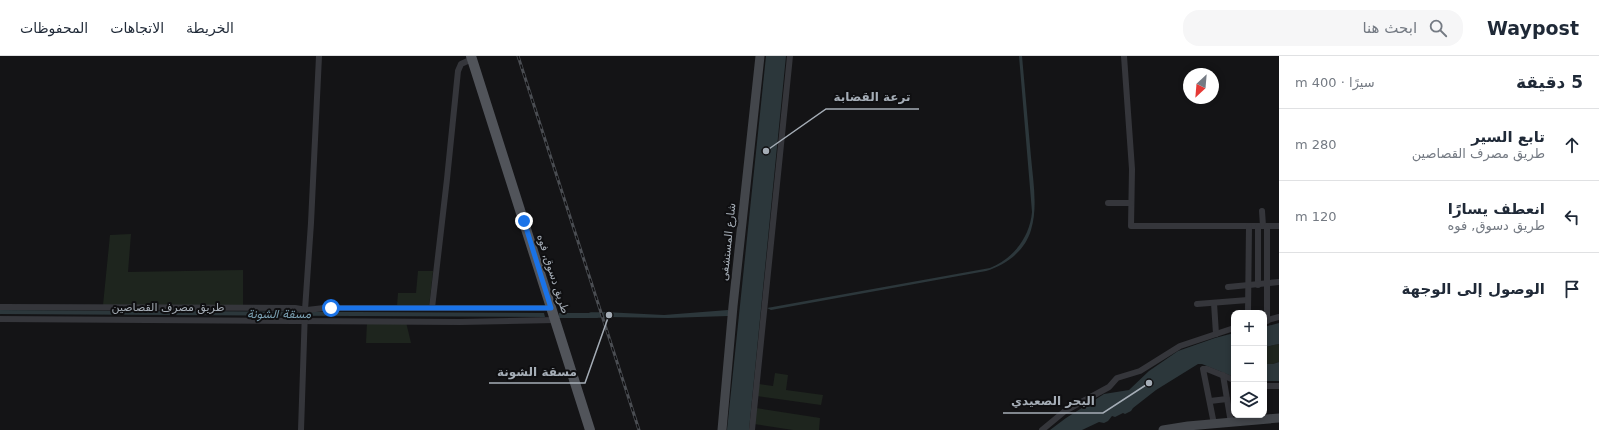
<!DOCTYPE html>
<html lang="ar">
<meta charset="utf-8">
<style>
:root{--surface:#fff;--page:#f6f6f7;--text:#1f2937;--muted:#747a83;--line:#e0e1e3}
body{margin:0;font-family:"DejaVu Sans",Vazirmatn,sans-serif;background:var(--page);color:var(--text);direction:rtl}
.controls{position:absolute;right:12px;bottom:12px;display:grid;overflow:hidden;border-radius:8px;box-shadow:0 2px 6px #0003}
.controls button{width:36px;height:36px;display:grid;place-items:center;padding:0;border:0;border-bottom:1px solid var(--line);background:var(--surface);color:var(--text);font:20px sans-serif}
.compass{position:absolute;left:1183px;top:12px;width:36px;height:36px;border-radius:50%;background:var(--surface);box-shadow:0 2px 6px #0003;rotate:206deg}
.stop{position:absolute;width:12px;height:12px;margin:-9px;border:3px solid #1a73e8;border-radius:50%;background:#fff}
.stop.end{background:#1a73e8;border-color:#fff;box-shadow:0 1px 4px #0008}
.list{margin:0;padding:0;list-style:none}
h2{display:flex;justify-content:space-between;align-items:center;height:52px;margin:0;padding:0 16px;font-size:17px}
h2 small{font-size:13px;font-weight:400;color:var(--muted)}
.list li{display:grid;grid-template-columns:26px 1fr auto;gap:12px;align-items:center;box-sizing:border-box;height:72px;padding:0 16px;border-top:1px solid var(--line)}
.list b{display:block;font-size:15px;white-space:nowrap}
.list p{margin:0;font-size:13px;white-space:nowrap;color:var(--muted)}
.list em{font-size:13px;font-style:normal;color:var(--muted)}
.icon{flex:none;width:22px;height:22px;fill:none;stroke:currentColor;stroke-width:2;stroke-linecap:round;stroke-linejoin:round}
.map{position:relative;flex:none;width:1279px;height:374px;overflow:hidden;direction:ltr}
header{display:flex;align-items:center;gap:24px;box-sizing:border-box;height:56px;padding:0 20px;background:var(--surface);border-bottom:1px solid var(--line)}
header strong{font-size:19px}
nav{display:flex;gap:22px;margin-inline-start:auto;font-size:14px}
.search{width:280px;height:36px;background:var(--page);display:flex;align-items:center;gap:10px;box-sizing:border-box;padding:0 14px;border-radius:16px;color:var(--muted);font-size:15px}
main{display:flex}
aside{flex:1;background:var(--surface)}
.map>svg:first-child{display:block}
.green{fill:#1e251e}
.water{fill:#2c373b}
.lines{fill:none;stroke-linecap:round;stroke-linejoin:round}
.canal{stroke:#2c373b;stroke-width:5.5}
.minor{stroke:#35363b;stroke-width:6}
.secondary{stroke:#43464b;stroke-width:9}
.primary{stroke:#51545a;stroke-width:10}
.rail-casing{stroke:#4a4d52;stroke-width:3}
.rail{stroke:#0f0f11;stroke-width:1.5;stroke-dasharray:4.5;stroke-linecap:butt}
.route{stroke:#1a73e8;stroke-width:5}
.labels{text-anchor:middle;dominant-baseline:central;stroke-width:4;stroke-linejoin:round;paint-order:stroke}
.street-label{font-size:11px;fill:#a5adb6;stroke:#0f0f11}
.water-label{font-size:12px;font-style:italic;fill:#7ba0b2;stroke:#0f0f11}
.leader{fill:none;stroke:#a5adb6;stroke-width:1.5}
.callout-dot{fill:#a5adb6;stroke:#0f0f11;stroke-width:1.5}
.callout-label{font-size:12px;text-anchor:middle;font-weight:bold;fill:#a5adb6;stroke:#0f0f11;stroke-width:4;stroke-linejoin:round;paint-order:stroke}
</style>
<header>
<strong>Waypost</strong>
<div class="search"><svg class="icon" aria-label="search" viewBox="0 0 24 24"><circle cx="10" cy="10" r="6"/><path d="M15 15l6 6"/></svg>ابحث هنا</div>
<nav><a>الخريطة</a><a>الاتجاهات</a><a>المحفوظات</a></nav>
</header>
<main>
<aside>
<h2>5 دقيقة<small>سيرًا · 400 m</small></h2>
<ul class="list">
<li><svg class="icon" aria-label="ahead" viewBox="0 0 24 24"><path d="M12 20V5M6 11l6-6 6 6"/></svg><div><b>تابع السير</b><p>طريق مصرف القصاصين</p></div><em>280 m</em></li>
<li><svg class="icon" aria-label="left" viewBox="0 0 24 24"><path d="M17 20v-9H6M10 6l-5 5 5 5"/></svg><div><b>انعطف يسارًا</b><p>طريق دسوق, فوه</p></div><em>120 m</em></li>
<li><svg class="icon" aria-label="arrive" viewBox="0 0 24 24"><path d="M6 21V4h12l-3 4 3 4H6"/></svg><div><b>الوصول إلى الوجهة</b></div></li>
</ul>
</aside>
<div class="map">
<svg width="1279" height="374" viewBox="0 0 1279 374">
<rect width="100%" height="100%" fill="#141416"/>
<g class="green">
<path d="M131,178L128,216L243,214V250L103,249L110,179Z"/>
<path d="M418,215H433L429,251L397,250L398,237H416Z"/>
<path d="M367,266H406L411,287H366Z"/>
<path d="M1279,288V306L1273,308H1264V291Z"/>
<path d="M775,317L788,319L786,334L823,339L821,349L757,340L759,328L773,330Z"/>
<path d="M756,352L820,362L819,374H793L754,368Z"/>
</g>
<g class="water">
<path d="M766,0H786L749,374H727Z"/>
<path d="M1019,0H1022C1025,34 1028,67 1031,101C1033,124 1038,151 1031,174C1025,195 1006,209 986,215L771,254L767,252L990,212C1013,203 1030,181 1032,156Z"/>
<path d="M0,254L544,257L545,261L0,258Z"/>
<path d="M728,254V260L668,262L609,261H605L604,256L664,259Z"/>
<path d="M559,257H596L598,262H559Z"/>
<path d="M1279,267V288L1264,291V271Z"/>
<path d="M1234,277V298L1231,300L1234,302V321L1202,308H1198L1156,334L1133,352L1131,355L1125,358L1123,357L1115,361L1112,360L1108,365L1104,367L1099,366L1082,374H1050L1066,362L1104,338L1129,334L1149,315L1178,295L1215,282Z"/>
<path d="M1279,306V325H1264V308H1273Z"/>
</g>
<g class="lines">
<path class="canal" d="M591,259H611"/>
<g class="minor">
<path d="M1124,0L1132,113L1131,170H1279"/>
<path d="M1108,147H1131"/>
<path d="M1262,155L1263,170"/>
<path d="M1258,229V170"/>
<path d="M1228,231L1279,226"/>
<path d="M1214,247L1216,278"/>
<path d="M1197,248L1248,244"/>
<path d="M0,251L295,252L307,254L324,252H551"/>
<path d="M432,252L447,123L458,15L461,8L472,3"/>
<path d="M1248,257L1249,170"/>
<path d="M0,263L460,266L555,264"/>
<path d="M1264,265L1279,261"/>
<path d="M1267,265V170"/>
<path d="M1223,319L1231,367"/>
<path d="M1264,330H1279"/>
<path d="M1210,345L1227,343"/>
<path d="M1214,368L1203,313H1207L1234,324"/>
<path d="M301,374L305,254L311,167L319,0"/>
<path d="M752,374L790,0"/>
<path d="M1042,374L1065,355L1109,331L1117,322L1140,315L1180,290L1234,272"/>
</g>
<g class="secondary">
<path d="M722,374L733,250L760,0"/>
<path d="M1163,374L1188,370L1279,362"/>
</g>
<path class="primary" d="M471,0L590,374"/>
<g class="rail-casing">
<path id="rail" d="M518,0L639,374"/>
</g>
<use href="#rail" class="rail"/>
</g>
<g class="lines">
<path class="route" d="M331,252H551L524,165"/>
</g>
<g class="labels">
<g class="street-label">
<text transform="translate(728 186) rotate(-84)">شارع المستشفى</text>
<text transform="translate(553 218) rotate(72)">طريق دسوق, فوه</text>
<text x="168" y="251">طريق مصرف القصاصين</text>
</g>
<g class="water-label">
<text x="279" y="258">مسقة الشونة</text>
</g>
</g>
<path class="leader" d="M766 95L826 53H919M609 259L585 327H489M1149 327L1103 357H1003"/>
<g class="callout-dot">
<circle cx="766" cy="95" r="4"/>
<circle cx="609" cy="259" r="4"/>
<circle cx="1149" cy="327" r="4"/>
</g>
<g class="callout-label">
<text x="872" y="45">ترعة القضابة</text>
<text x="537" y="320">مسقة الشونة</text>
<text x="1053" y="349">البحر الصعيدي</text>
</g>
</svg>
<div class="controls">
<button>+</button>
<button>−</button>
<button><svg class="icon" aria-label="layers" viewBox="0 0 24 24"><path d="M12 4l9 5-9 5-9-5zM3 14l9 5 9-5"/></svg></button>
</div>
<svg class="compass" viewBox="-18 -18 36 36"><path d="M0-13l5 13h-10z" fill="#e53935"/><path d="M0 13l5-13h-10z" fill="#747a83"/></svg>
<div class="stop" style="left:331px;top:252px"></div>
<div class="stop end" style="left:524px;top:165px"></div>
</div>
</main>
